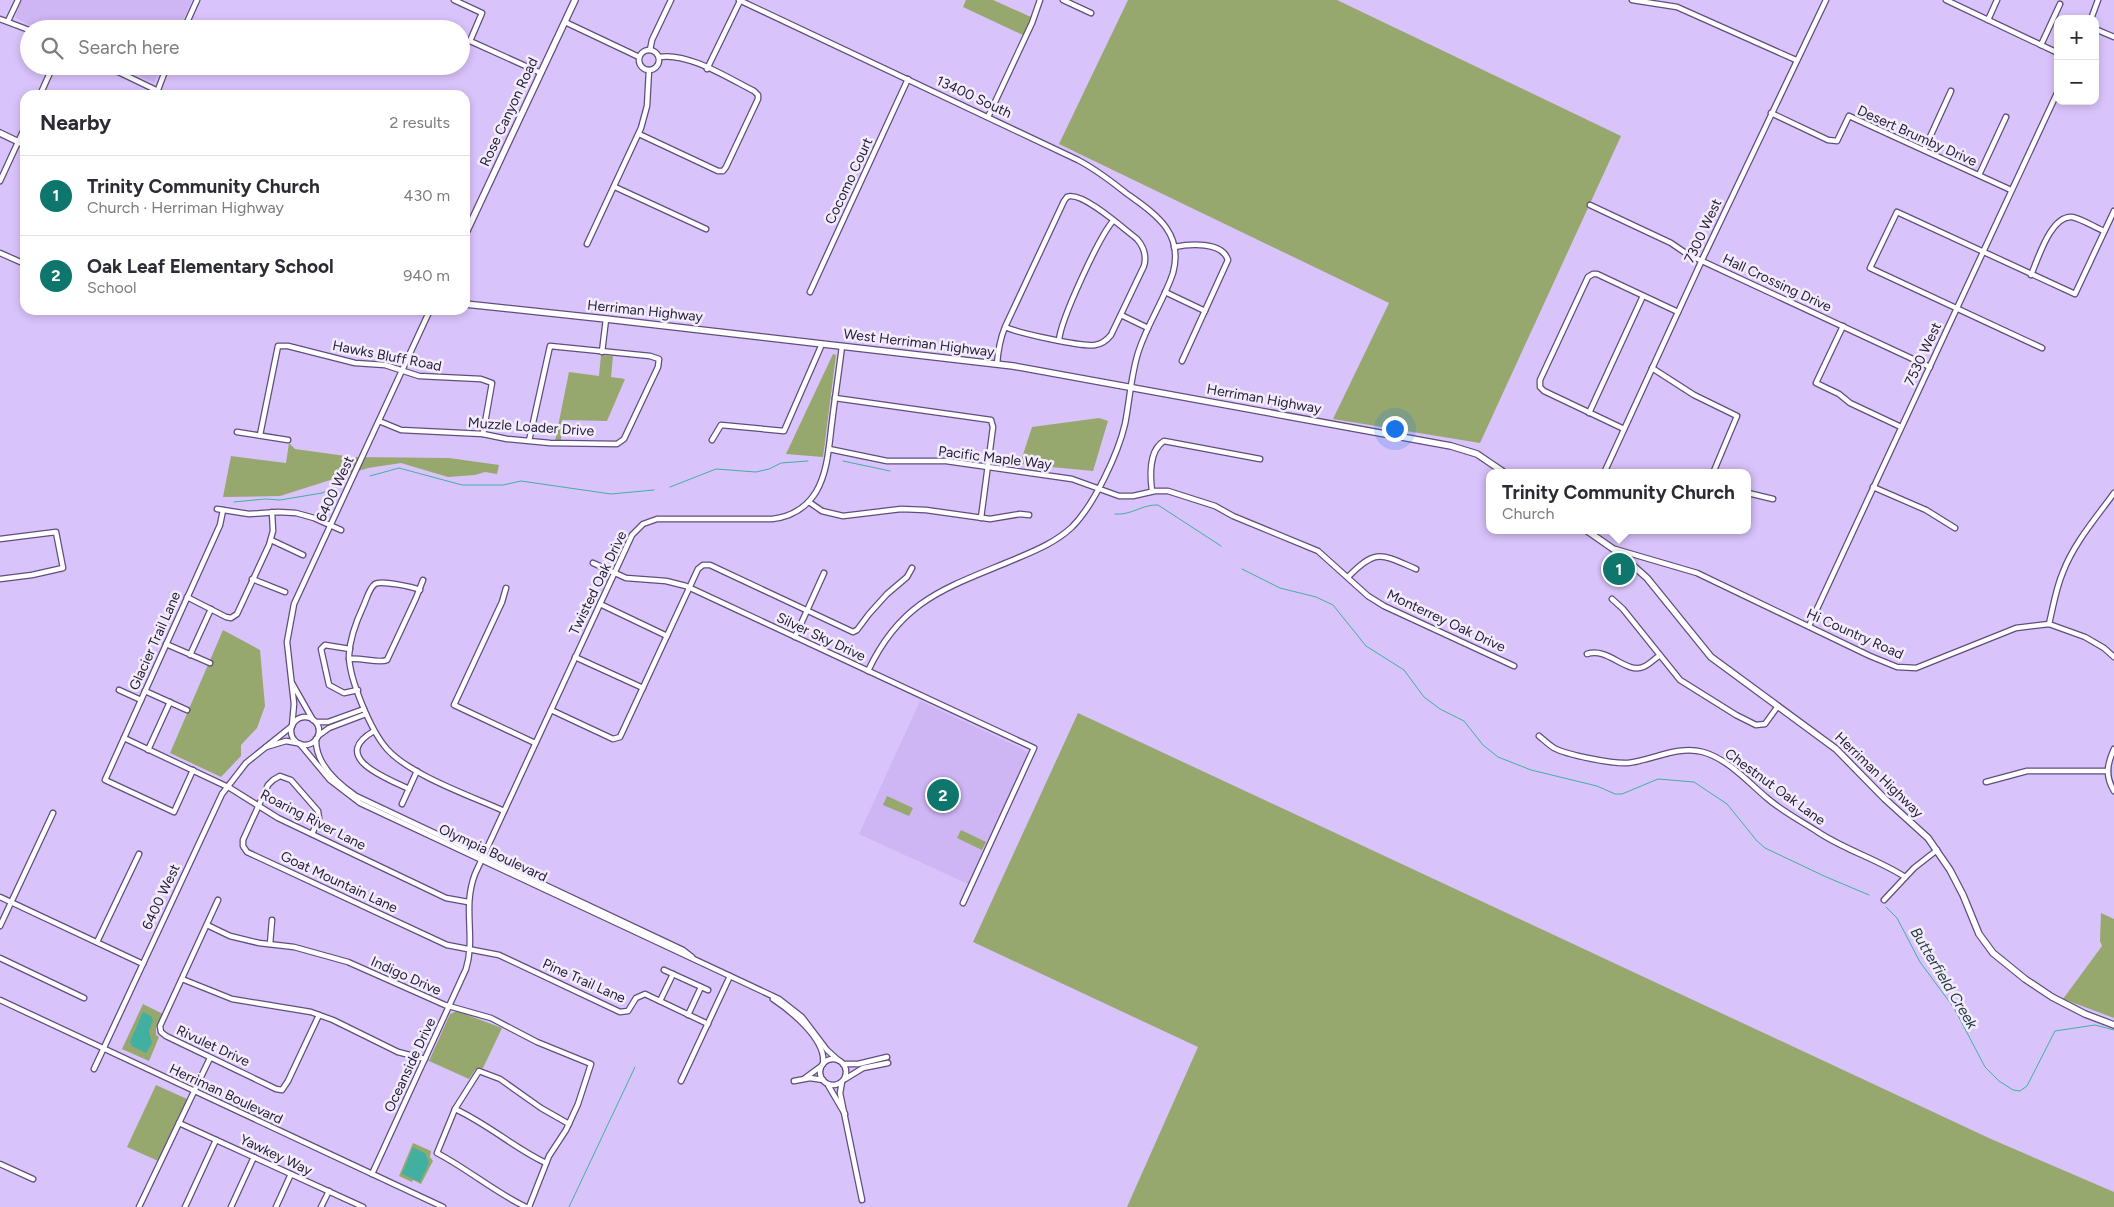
<!DOCTYPE html>
<meta charset="utf-8">
<style>
:root{--surface:#fff;--page:#f7f7f7;--text:#2b2b33;--muted:#7c7c81;--line:#e1e1e2;--accent:#0f766e}
body{margin:0;font-family:Figtree,sans-serif;background:var(--page);color:var(--text)}
.controls{position:absolute;right:15px;top:15px;display:grid;overflow:hidden;border-radius:10px;box-shadow:0 2px 8px #0003}
.controls button{width:45px;height:45px;display:grid;place-items:center;padding:0;border:0;border-bottom:1px solid var(--line);background:var(--surface);color:var(--text);font:25px sans-serif}
.you{position:absolute;left:1394px;top:428px;width:18px;height:18px;margin:-12px;border:4px solid #fff;border-radius:50%;background:#1a73e8;box-shadow:0 0 0 8px #1a73e833}
.badge{display:grid;place-items:center;width:32px;height:32px;border-radius:50%;background:var(--accent);color:#fff;font-size:16px;font-weight:700}
.pin{position:absolute;translate:-50% -50%;border:2px solid #fff;box-shadow:0 1px 5px #0006}
.popup{position:absolute;left:1486px;top:469px;width:265px;height:65px;box-sizing:border-box;display:grid;place-content:center;border-radius:10px;background:var(--surface);filter:drop-shadow(0 1px 4px #0005);font-size:16px;white-space:nowrap;color:var(--muted)}
.popup b{font-size:19px;color:var(--text)}
.popup::after{content:'';position:absolute;left:50%;top:100%;margin-left:-10px;border:10px solid transparent;border-top-color:var(--surface)}
.list{margin:0;padding:0;list-style:none}
h2{display:flex;justify-content:space-between;align-items:center;height:65px;margin:0;padding:0 20px;font-size:21px}
h2 small{font-size:16px;font-weight:400;color:var(--muted)}
.list li{display:grid;grid-template-columns:32px 1fr auto;gap:15px;align-items:center;box-sizing:border-box;height:80px;padding:0 20px;border-top:1px solid var(--line)}
.list b{display:block;font-size:19px;white-space:nowrap}
.list p{margin:0;font-size:16px;white-space:nowrap;color:var(--muted)}
.list em{font-size:16px;font-style:normal;color:var(--muted)}
.icon{flex:none;width:28px;height:28px;fill:none;stroke:currentColor;stroke-width:2;stroke-linecap:round;stroke-linejoin:round}
.map{position:relative;flex:none;width:2114px;height:1207px;overflow:hidden}
.search{position:absolute;background:var(--surface);box-shadow:0 2px 8px #0003;left:20px;top:20px;width:450px;height:55px;display:flex;align-items:center;gap:12px;box-sizing:border-box;padding:0 18px;border-radius:28px;color:var(--muted);font-size:19px}
.panel{position:absolute;background:var(--surface);box-shadow:0 2px 8px #0003;left:20px;top:90px;width:450px;height:225px;border-radius:15px}
.map>svg:first-child{display:block}
.built{fill:#ceb5f4}
.green{fill:#96a86e}
.water{fill:#41b0a1}
.lines{fill:none;stroke-linecap:round;stroke-linejoin:round}
.stream{stroke:#41b0a1;stroke-width:1}
.minor-casing{stroke:#614d7d;stroke-width:7}
.major-casing{stroke:#614d7d;stroke-width:8}
.minor{stroke:#fff;stroke-width:4.5}
.major{stroke:#fff;stroke-width:5.5}
.labels{text-anchor:middle;dominant-baseline:central;stroke-width:5;stroke-linejoin:round;paint-order:stroke}
.street-label{font-size:14px;fill:#282035;stroke:#f2ecfe}
.water-label{font-size:15px;font-style:italic;fill:#253e3a;stroke:#f2ecfe}
</style>
<div class="map">
<svg width="2114" height="1207" viewBox="0 0 2114 1207">
<rect width="100%" height="100%" fill="#d9c3fb"/>
<g class="built">
<path d="M22,0H192L179,29H37L16,18V14Z"/>
<path d="M118,66H161L154,83Z"/>
<path d="M920,701L1023,749L1027,753V757L968,884L859,834Z"/>
</g>
<g class="green">
<path d="M966,0H993L1031,17L1023,35L963,7Z"/>
<path d="M1128,0H1337L1621,136L1480,443L1333,419L1389,303L1059,144Z"/>
<path d="M833,354L836,355L823,457L786,454Z"/>
<path d="M601,355L613,356L611,377L625,379L607,421L562,420L561,441H555L569,372L599,376Z"/>
<path d="M1099,418L1108,421L1093,471L1020,464L1032,427Z"/>
<path d="M289,443L295,449L353,457L449,458L499,465L497,474L485,472L475,475L448,477L401,463L368,468L280,496L223,497L231,456L286,463Z"/>
<path d="M223,630L260,650L265,706L257,728L241,745V756L221,777L170,753Z"/>
<path d="M1078,713L1991,1139L2114,1192V1207H1127L1198,1047L973,942Z"/>
<path d="M887,796L913,808L909,816L883,805Z"/>
<path d="M961,830L986,842L982,850L957,838Z"/>
<path d="M2101,913L2114,919V1018L2063,999L2102,946L2100,941Z"/>
<path d="M143,1004L163,1014L156,1028V1035L159,1037L149,1061L122,1049Z"/>
<path d="M457,1011L502,1028L483,1068L475,1070L469,1079L429,1061L450,1014Z"/>
<path d="M156,1085L187,1099L158,1161L127,1147Z"/>
<path d="M413,1143L431,1151L430,1157L433,1161L421,1184L413,1180L412,1182L399,1176Z"/>
</g>
<g class="water">
<path d="M143,1012L151,1016L153,1020L149,1031L152,1043L146,1053L132,1046L130,1042Z"/>
<path d="M413,1147L426,1154L429,1163L420,1182L402,1174Z"/>
</g>
<g class="lines">
<g class="stream">
<path d="M843,461L890,471"/>
<path d="M370,476L399,468L462,485H503L521,481L611,494L654,490"/>
<path d="M670,487L716,469L756,472L769,469L781,463L808,461"/>
<path d="M234,502L265,499L280,500L322,493L334,488"/>
<path d="M1115,514C1130,516 1143,504 1158,505L1221,546"/>
<path d="M1242,569L1280,588L1316,597L1333,605L1366,646L1404,670L1424,697L1440,709L1464,721L1483,745L1498,757L1531,770L1597,786L1615,794H1622L1658,779L1694,782L1727,804L1757,841L1765,848L1824,876L1869,895"/>
<path d="M1886,907L1897,918L1920,962L1954,1008L1985,1067L1999,1081L2013,1090L2020,1091L2027,1086L2055,1031L2095,1025L2114,1030"/>
<path d="M569,1207L635,1067"/>
</g>
<g class="minor-casing">
<g id="minor">
<path d="M454,0L482,13L470,41L541,73"/>
<path d="M739,0L1078,160C1095,169 1111,181 1126,193C1155,214 1184,232 1173,273C1164,300 1148,323 1139,350C1131,373 1130,399 1125,424C1118,454 1094,505 1072,527C1055,543 1034,551 1013,560C946,588 901,600 868,671"/>
<path d="M1063,0L1091,13"/>
<path d="M1632,0L1677,7L1796,60"/>
<path d="M1946,0L2058,53"/>
<path d="M0,19L29,30"/>
<path d="M2091,19L2098,0"/>
<path d="M1988,20L1997,0"/>
<path d="M8,21L18,0"/>
<path d="M565,22L639,57"/>
<path d="M184,29L197,0"/>
<path d="M2095,29L2114,37"/>
<path d="M2041,45L2060,4"/>
<circle cx="649" cy="60" r="10"/>
<path d="M650,50L652,40L671,0"/>
<path d="M106,66L158,91"/>
<path d="M707,69L740,1"/>
<path d="M40,95L53,66"/>
<path d="M156,95L167,66"/>
<path d="M1771,113L1828,140L1837,141L1849,116L2011,190"/>
<path d="M988,117L1032,23L1040,0"/>
<path d="M639,134L718,171H723L726,167L758,99V95L754,91C728,78 688,52 659,57"/>
<path d="M1924,150L1951,91"/>
<path d="M1979,175L2006,117"/>
<path d="M0,181L25,127"/>
<path d="M615,187L706,229"/>
<path d="M1590,205L1671,243L1687,254L1930,367"/>
<path d="M587,244L641,128L647,106L649,70"/>
<path d="M1174,247C1189,244 1222,241 1228,260L1182,361"/>
<path d="M0,253L25,264"/>
<path d="M2031,275C2038,259 2051,215 2072,217C2082,219 2094,227 2104,231"/>
<path d="M810,292L908,79"/>
<path d="M1165,292L1205,311"/>
<path d="M1121,315L1148,328"/>
<path d="M1843,326L1816,383L1839,394L1850,403L1901,427"/>
<path d="M1059,340C1061,319 1099,237 1113,221"/>
<path d="M2042,348L1870,268L1897,212L2075,294L2114,211"/>
<path d="M602,352L606,319"/>
<path d="M997,364C998,351 1000,339 1005,327L1064,201L1067,197C1081,190 1124,229 1137,239C1144,247 1147,255 1144,266L1111,335C1107,340 1102,344 1095,345C1081,347 1019,333 1005,327"/>
<path d="M1652,368L1694,395L1737,416L1713,473"/>
<path d="M835,398L991,420L993,427L981,518"/>
<path d="M1589,413L1643,296"/>
<path d="M379,421L401,430L483,434L507,439L550,443L617,444L624,439L658,367L659,359L650,356L550,346L529,441"/>
<path d="M1624,429L1544,391L1540,387V380L1588,277L1593,274H1597L1678,312"/>
<path d="M237,432L288,440"/>
<path d="M260,435L278,346H288L355,363L385,365L419,376L481,379L492,383L483,434"/>
<path d="M712,440L721,425L784,431L822,344"/>
<path d="M829,449L887,461H946L1072,479L1119,496H1133L1155,491H1168L1215,506L1233,516L1318,551L1368,596L1384,606L1514,666"/>
<path d="M1604,473L1702,260L1826,0"/>
<path d="M1873,487L1926,510L1955,528"/>
<path d="M1152,491C1150,476 1149,450 1164,441L1260,459"/>
<path d="M1748,493L1773,499"/>
<path d="M809,502L822,511L843,516L901,509L926,510L990,519L1020,514L1029,515"/>
<path d="M217,509L249,514L278,512L296,513L314,518L341,530"/>
<path d="M0,539L56,532L63,568L32,575L0,579"/>
<path d="M271,540L303,555"/>
<path d="M1615,549L1697,573L1870,656L1897,667L1916,668L2016,628L2049,624L2085,637L2104,648L2114,657"/>
<path d="M593,563L626,578L666,581L686,586L1034,748L963,903"/>
<path d="M1348,577C1376,548 1381,554 1416,569"/>
<path d="M252,579L285,592"/>
<path d="M506,588L502,602L454,705L535,743"/>
<path d="M420,590C413,587 381,580 375,584C369,588 366,601 363,607C356,622 350,638 349,655C349,679 371,731 387,749C410,775 471,796 504,811"/>
<path d="M187,597L226,617L231,618L237,614L269,545L273,531L272,512"/>
<path d="M1612,599L1623,609L1680,680L1736,715L1756,725L1765,724L1778,706"/>
<path d="M600,604L667,636"/>
<path d="M2049,624C2053,607 2056,588 2063,572C2074,543 2096,518 2114,493"/>
<path d="M1809,626L2058,91"/>
<path d="M795,637L824,573"/>
<path d="M166,644L210,663"/>
<path d="M350,649L325,645L321,649L329,685L344,693L358,690"/>
<path d="M1587,654C1608,647 1626,674 1643,667C1649,665 1654,659 1659,656"/>
<path d="M190,655L211,609"/>
<path d="M575,657L643,688"/>
<path d="M349,659C361,657 379,664 387,660L416,598L423,580"/>
<path d="M292,683L313,720"/>
<path d="M119,690L141,700"/>
<path d="M145,691L187,710"/>
<path d="M551,710L613,739L620,737L698,569L703,565H710L853,632L857,630L869,614L887,594L907,577L912,568"/>
<circle cx="305" cy="731" r="14"/>
<path d="M316,722H328L364,709"/>
<path d="M292,726L294,704L287,642L294,604L430,310"/>
<path d="M374,731C329,757 386,778 409,789"/>
<path d="M318,736L329,728L366,714"/>
<path d="M1539,736C1544,740 1549,745 1554,748C1567,755 1613,764 1628,763C1653,760 1678,745 1703,752C1728,759 1748,782 1767,798C1782,811 1801,821 1818,832C1845,850 1877,859 1905,877"/>
<path d="M124,738L230,788L278,818L446,898L468,902"/>
<path d="M316,739C315,764 337,783 356,796L683,950L692,957"/>
<path d="M300,744L330,780L360,803L779,999L802,1017L827,1050L838,1060"/>
<path d="M266,747L286,741L297,743"/>
<path d="M2114,749C2107,764 2105,776 2114,791"/>
<path d="M148,750L170,702"/>
<path d="M193,770L174,812L105,780L220,525L223,510"/>
<path d="M1986,782L2027,771H2108"/>
<path d="M402,804L417,771"/>
<path d="M312,834L319,818L318,811L291,780L280,776L273,780L268,785L243,840V846L247,852L447,945L499,955L620,1012L628,1011L636,998L645,994L708,1024"/>
<path d="M0,897L143,964"/>
<path d="M218,900L160,1026L161,1032L166,1036L276,1089L282,1090L288,1081L319,1015"/>
<path d="M1884,900L1914,868L1937,850"/>
<path d="M207,925L230,936L259,943L294,947L348,962L445,1005L491,1018L537,1042L591,1064L578,1104L566,1130L549,1156L529,1207"/>
<path d="M0,926L53,813"/>
<path d="M97,942L139,854"/>
<path d="M270,944L272,920"/>
<path d="M0,958L84,998"/>
<path d="M664,970L708,990"/>
<path d="M182,979L232,999L311,1012L333,1020L398,1052L425,1059"/>
<path d="M773,999C791,1011 827,1040 823,1064"/>
<path d="M0,1000L443,1207"/>
<path d="M660,1001L673,974"/>
<path d="M688,1015L701,987"/>
<circle cx="833" cy="1072" r="13"/>
<path d="M843,1064H858L887,1057"/>
<path d="M94,1069L222,794L246,763L292,726"/>
<path d="M805,1078L820,1067"/>
<path d="M845,1079L863,1068L888,1063"/>
<path d="M681,1081L730,976"/>
<path d="M794,1081L810,1078L823,1080"/>
<path d="M842,1082L840,1093L862,1200"/>
<path d="M828,1085L845,1114"/>
<path d="M455,1109C488,1124 514,1148 546,1163"/>
<path d="M179,1123L363,1207"/>
<path d="M0,1164L33,1179"/>
<path d="M372,1174L466,969C476,936 462,908 475,874L632,535L643,524L657,519H772C790,517 806,508 816,492C828,472 829,445 832,422C835,397 839,371 842,346"/>
<path d="M139,1207L210,1058"/>
<path d="M185,1207L216,1140"/>
<path d="M231,1207L254,1157"/>
<path d="M276,1207L291,1174"/>
<path d="M321,1207L329,1191"/>
<path d="M526,1207C494,1192 468,1169 437,1153L455,1109L479,1071L500,1079L541,1108L569,1124"/>
</g>
</g>
<g class="major-casing">
<g id="major">
<path d="M0,133L25,145"/>
<path d="M465,235L575,0"/>
<path d="M465,304L606,319L1013,366L1451,446L1477,454L1505,473"/>
<path d="M1586,530L1619,553L1647,578L1711,657L1836,749L1885,799L1928,838L1950,870L1963,895L1979,934L1993,953L2025,979L2052,997L2085,1014L2114,1025"/>
</g>
</g>
<use href="#minor" class="minor"/>
<use href="#major" class="major"/>
</g>
<g class="labels">
<g class="street-label">
<text transform="translate(974 97) rotate(25)">13400 South</text>
<text transform="translate(509 112) rotate(-65)">Rose Canyon Road</text>
<text transform="translate(1917 136) rotate(24)">Desert Brumby Drive</text>
<text transform="translate(849 181) rotate(-65)">Cocomo Court</text>
<text transform="translate(1703 231) rotate(-65)">7300 West</text>
<text transform="translate(1777 283) rotate(25)">Hall Crossing Drive</text>
<text transform="translate(645 311) rotate(6)">Herriman Highway</text>
<text transform="translate(919 343) rotate(7)">West Herriman Highway</text>
<text transform="translate(1923 354) rotate(-65)">7530 West</text>
<text transform="translate(387 356) rotate(11)">Hawks Bluff Road</text>
<text transform="translate(1264 399) rotate(10)">Herriman Highway</text>
<text transform="translate(531 427) rotate(4)">Muzzle Loader Drive</text>
<text transform="translate(995 458) rotate(7)">Pacific Maple Way</text>
<text transform="translate(335 489) rotate(-65)">6400 West</text>
<text transform="translate(598 583) rotate(-64)">Twisted Oak Drive</text>
<text transform="translate(1446 621) rotate(25)">Monterrey Oak Drive</text>
<text transform="translate(1855 634) rotate(24)">Hi Country Road</text>
<text transform="translate(821 637) rotate(25)">Silver Sky Drive</text>
<text transform="translate(155 641) rotate(-66)">Glacier Trail Lane</text>
<text transform="translate(1879 775) rotate(44)">Herriman Highway</text>
<text transform="translate(1775 787) rotate(36)">Chestnut Oak Lane</text>
<text transform="translate(313 820) rotate(27)">Roaring River Lane</text>
<text transform="translate(493 853) rotate(25)">Olympia Boulevard</text>
<text transform="translate(339 882) rotate(25)">Goat Mountain Lane</text>
<text transform="translate(161 897) rotate(-65)">6400 West</text>
<text transform="translate(406 976) rotate(24)">Indigo Drive</text>
<text transform="translate(584 981) rotate(24)">Pine Trail Lane</text>
<text transform="translate(213 1046) rotate(25)">Rivulet Drive</text>
<text transform="translate(410 1065) rotate(-65)">Oceanside Drive</text>
<text transform="translate(226 1094) rotate(25)">Herriman Boulevard</text>
<text transform="translate(276 1155) rotate(25)">Yawkey Way</text>
</g>
<g class="water-label">
<text transform="translate(1944 978) rotate(59)">Butterfield Creek</text>
</g>
</g>
</svg>
<div class="controls">
<button>+</button>
<button>−</button>
</div>
<div class="you"></div>
<div class="pin badge" style="left:1619px;top:569px">1</div>
<div class="popup"><b>Trinity Community Church</b>Church</div>
<div class="pin badge" style="left:943px;top:795px">2</div>
<div class="search"><svg class="icon" aria-label="search" viewBox="0 0 24 24"><circle cx="10" cy="10" r="6"/><path d="M15 15l6 6"/></svg>Search here</div>
<section class="panel">
<h2>Nearby<small>2 results</small></h2>
<ul class="list">
<li><span class="badge">1</span><div><b>Trinity Community Church</b><p>Church · Herriman Highway</p></div><em>430 m</em></li>
<li><span class="badge">2</span><div><b>Oak Leaf Elementary School</b><p>School</p></div><em>940 m</em></li>
</ul>
</section>
</div>
